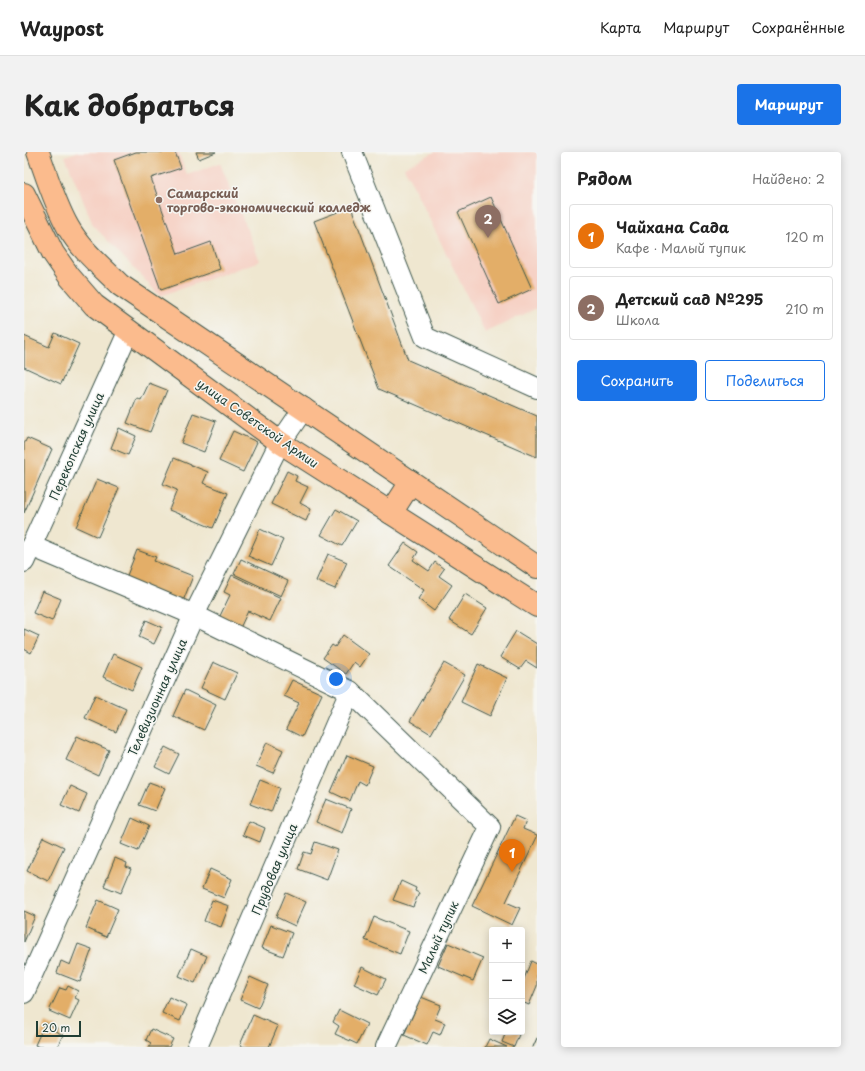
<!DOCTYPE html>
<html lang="ru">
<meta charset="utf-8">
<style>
:root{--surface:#fff;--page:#f2f2f2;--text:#222;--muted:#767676;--line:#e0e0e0;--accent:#1a73e8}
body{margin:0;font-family:"Playpen Sans",sans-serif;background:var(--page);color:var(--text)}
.controls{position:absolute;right:12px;bottom:12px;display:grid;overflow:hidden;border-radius:4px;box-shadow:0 2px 10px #0003}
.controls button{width:36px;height:36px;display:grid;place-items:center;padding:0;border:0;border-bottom:1px solid var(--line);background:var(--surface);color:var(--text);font:20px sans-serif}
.scale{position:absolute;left:12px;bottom:10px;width:45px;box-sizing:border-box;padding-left:4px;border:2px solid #1f3d34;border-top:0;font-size:11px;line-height:14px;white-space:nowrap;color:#1f3d34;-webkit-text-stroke:3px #f6f6f2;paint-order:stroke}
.you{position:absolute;left:312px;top:527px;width:14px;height:14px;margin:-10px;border:3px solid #fff;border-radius:50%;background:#1a73e8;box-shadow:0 0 0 6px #1a73e833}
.badge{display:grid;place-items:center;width:26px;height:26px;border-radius:50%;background:var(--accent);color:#fff;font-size:13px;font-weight:700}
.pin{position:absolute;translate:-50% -33px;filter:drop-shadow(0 1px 2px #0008)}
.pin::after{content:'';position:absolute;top:21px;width:14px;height:12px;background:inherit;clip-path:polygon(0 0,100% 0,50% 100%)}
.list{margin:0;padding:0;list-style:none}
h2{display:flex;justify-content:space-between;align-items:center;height:52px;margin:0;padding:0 16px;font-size:17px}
h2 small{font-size:13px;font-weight:400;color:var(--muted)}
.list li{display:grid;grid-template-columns:26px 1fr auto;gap:12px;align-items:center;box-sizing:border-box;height:64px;margin:0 8px 8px;padding:0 8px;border:1px solid var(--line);border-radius:4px}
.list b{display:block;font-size:15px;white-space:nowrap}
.list p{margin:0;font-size:13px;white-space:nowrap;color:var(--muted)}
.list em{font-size:13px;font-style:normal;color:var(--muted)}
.actions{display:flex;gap:8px;padding:12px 16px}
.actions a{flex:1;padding:9px 0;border:1px solid var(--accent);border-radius:4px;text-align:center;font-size:14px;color:var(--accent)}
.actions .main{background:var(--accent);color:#fff}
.icon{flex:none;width:22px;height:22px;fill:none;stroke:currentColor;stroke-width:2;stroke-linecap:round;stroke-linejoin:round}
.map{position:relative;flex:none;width:513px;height:895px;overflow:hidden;border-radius:4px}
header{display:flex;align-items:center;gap:24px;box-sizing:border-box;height:56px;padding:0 20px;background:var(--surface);border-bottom:1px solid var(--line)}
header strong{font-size:19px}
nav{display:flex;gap:22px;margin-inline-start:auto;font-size:14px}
.intro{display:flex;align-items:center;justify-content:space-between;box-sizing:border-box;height:96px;padding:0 24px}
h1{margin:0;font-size:28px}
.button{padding:10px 18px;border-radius:4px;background:var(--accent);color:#fff;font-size:14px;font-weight:700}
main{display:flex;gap:24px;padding:0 24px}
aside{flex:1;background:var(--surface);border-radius:4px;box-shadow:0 2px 10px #0003}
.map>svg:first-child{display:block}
.built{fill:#f6d1c5}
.building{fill:#e3ae68}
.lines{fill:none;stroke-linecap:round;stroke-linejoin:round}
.minor-casing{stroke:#3e564b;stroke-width:22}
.major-casing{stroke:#3e564b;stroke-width:24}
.minor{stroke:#fff;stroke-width:20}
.major{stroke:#fbbb8d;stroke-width:22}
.tram{stroke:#1f3d34;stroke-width:1}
.education-dot{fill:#8d6e63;stroke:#f6f6f2;stroke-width:1.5}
.labels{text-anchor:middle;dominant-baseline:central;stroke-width:3;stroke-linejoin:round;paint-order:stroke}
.education-label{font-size:12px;font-weight:bold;fill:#785e54;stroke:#f6f6f2;text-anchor:start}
.street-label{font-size:12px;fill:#1f3d34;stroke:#f6f6f2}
</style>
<header>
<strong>Waypost</strong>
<nav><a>Карта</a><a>Маршрут</a><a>Сохранённые</a></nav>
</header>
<div class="intro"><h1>Как добраться</h1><a class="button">Маршрут</a></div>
<main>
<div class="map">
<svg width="513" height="895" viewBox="0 0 513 895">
<rect width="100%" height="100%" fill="#f6f6f2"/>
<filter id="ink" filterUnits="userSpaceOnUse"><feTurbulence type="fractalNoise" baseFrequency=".025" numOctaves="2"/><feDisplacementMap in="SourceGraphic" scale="8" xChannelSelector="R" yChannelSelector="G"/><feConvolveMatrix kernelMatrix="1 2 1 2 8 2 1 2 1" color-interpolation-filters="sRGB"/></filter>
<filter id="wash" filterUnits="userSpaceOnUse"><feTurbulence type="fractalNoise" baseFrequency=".012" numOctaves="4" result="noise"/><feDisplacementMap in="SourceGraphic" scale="16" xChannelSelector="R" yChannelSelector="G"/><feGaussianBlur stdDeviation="0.9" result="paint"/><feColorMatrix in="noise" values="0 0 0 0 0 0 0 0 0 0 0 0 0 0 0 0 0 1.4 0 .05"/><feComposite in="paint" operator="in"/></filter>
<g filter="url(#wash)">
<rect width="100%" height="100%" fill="#efe7d0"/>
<g class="built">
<path d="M53,0H154L163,23L196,11L236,109L136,144L69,73L41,4Z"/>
<path d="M411,0H513V156L461,181L380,15Z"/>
</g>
<g id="blocks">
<g class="building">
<path d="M112,0H151L157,16L127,26L154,102L187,90L196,117L137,138L90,8Z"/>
<path d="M172,0H192L175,7Z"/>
<path d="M467,45L508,137L475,152L434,60Z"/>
<path d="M327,55L384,208L513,264V305L355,237L290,69Z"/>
<path d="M31,181L55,192L37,232L0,215V184L25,195Z"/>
<path d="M125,231L143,238L126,280L103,271L113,246L117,248Z"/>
<path d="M169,261L192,269L180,300L157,291Z"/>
<path d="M95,276L112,284L104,303L87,296Z"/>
<path d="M209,279L233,290L219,320L195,309Z"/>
<path d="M3,286L28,297L0,361V292Z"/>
<path d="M150,306L184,320L179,331L204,341L189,376L145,358L153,338L139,332Z"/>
<path d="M263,319L273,324L271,329L284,335L276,351L287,357L282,369L247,352Z"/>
<path d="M73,327L95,336L74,385L52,375Z"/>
<path d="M312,357L333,369L318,394L297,383Z"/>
<path d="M236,377L259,388L247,414L224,404Z"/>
<path d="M381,391L394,400L389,408L405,419L411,410L420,417L415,424L428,433L410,459L394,447L400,438L365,414Z"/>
<path d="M113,398L132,405L130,409L169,424L157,454L100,431Z"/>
<path d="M304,402L323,410L311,437L292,429Z"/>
<path d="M217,407L264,429L257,444L210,422Z"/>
<path d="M208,423L257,446L246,469L224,459L216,476L195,466L206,443L200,440Z"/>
<path d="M18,439L37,447L28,469L9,461Z"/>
<path d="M441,442L463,456L447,482L425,468Z"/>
<path d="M122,468L138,475L130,492L115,485Z"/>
<path d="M0,477L15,484L7,501L0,497Z"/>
<path d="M492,479L513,492V516L502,509L496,517L476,505Z"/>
<path d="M319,483L345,502L336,515L330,510L322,522L299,506L308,493L311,495Z"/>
<path d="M89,502L118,515L108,538L79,525Z"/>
<path d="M189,510L213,521L201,547L177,536Z"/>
<path d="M420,511L441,523L407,582L386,569Z"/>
<path d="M454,512L483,526L466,564L437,550Z"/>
<path d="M268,528L298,542L278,585L262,577L275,551L260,544Z"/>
<path d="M161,538L192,553L180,578L149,564Z"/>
<path d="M71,543L102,557L92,580L61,566Z"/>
<path d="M53,584L85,598L74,623L42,608Z"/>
<path d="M243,590L259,598L249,621L232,614Z"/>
<path d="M141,595L155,602L145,622L131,615Z"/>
<path d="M323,603L349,614L341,633L334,629L326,649L307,640Z"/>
<path d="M236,628L256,636L247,660L226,652Z"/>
<path d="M125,630L141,636L131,659L115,653Z"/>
<path d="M46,634L63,642L55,661L37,653Z"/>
<path d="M302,647L327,657L318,681L292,670Z"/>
<path d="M491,664L502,669L499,677L513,683V685L482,750L496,756L488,773L448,754Z"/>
<path d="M108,666L125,674L114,699L97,692Z"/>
<path d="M225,669L241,676L236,690L219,683Z"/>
<path d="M19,685L40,695L24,729L3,719Z"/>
<path d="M291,690L314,698L303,728L274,717L280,700L287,702Z"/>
<path d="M91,706L103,711L102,715L107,717L97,741L80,734Z"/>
<path d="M186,717L208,727L200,746L178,737Z"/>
<path d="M377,729L392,736L391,739L395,741L389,755L369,748Z"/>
<path d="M262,741L282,750L271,774L252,765Z"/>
<path d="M74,748L94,757L82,785L62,776Z"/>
<path d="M188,748L205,754L197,775L180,769Z"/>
<path d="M0,759L11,764L0,790Z"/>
<path d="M350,765L385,779L376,802L341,788Z"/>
<path d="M247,773L268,781L259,804L238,796Z"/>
<path d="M424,791L459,806L449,829L414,814Z"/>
<path d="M54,792L68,797L56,830L33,821L37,809L46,813Z"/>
<path d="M167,797L183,804L171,831L155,824Z"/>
<path d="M507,809L513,812V834L505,853L498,850V832Z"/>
<path d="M338,815L362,827L354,843L330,832Z"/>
<path d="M226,825L244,833L234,856L216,848Z"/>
<path d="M44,834L54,839L51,846L55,848L46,868L25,859L36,836L42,838Z"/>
<path d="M145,845L163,853L156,869L138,861Z"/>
<path d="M397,845L417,853L411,867L421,871L416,883L409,880L403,893L380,883Z"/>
<path d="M315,858L343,872L333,892L311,882L315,874L309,870Z"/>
<path d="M229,863L254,874L245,895H220L216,893Z"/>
<path d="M21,871L33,876L31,879L39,883L33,895H15L11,893Z"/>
<path d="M127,877L149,887L145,895H125L127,891L122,888Z"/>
<path d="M482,880H496L490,895L478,890Z"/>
<path d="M465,887L483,895H461Z"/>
</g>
</g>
</g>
<g filter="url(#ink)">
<use href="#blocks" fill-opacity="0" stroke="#3e564b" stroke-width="1"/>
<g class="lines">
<g class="minor-casing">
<g id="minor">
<path d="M328,0L401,185L513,236"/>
<path d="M7,394L170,463L326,539L466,675L362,895"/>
<path d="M0,410L105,178"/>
<path d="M0,841L170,463L254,294L280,256"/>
<path d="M173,895L326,539"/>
</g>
</g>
<g class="major-casing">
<g id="major">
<path d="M14,0C23,25 31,52 44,75C57,98 78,115 96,133L513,415"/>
<path d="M0,42L29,101L45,124L70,153L257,291L513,454"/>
<path d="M367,361L387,330"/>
</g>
</g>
<use href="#minor" class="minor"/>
<use href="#major" class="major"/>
<path class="tram" d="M509,895L513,886"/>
</g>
</g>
<circle class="education-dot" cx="135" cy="48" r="4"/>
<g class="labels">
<g class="education-label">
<text x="143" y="41">Самарский<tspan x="143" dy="14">торгово-экономический колледж</tspan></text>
</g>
<g class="street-label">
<text transform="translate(234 271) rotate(35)">улица Советской Армии</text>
<text transform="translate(52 294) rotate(-66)">Перекопская улица</text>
<text transform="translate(133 545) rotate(-66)">Телевизионная улица</text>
<text transform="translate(250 717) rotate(-67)">Прудовая улица</text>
<text transform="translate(414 785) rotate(-65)">Малый тупик</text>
</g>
</g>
</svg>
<div class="controls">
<button>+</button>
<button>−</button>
<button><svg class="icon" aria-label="layers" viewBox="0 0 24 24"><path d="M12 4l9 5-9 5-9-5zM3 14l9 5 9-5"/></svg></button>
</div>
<div class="scale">20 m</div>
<div class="you"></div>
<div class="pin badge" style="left:488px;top:720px;background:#e8710a">1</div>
<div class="pin badge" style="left:464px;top:86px;background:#8d6e63">2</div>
</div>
<aside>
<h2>Рядом<small>Найдено: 2</small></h2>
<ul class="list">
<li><span class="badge" style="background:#e8710a">1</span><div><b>Чайхана Сада</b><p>Кафе · Малый тупик</p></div><em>120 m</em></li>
<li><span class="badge" style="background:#8d6e63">2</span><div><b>Детский сад №295</b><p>Школа</p></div><em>210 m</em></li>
</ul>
<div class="actions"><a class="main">Сохранить</a><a>Поделиться</a></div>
</aside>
</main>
